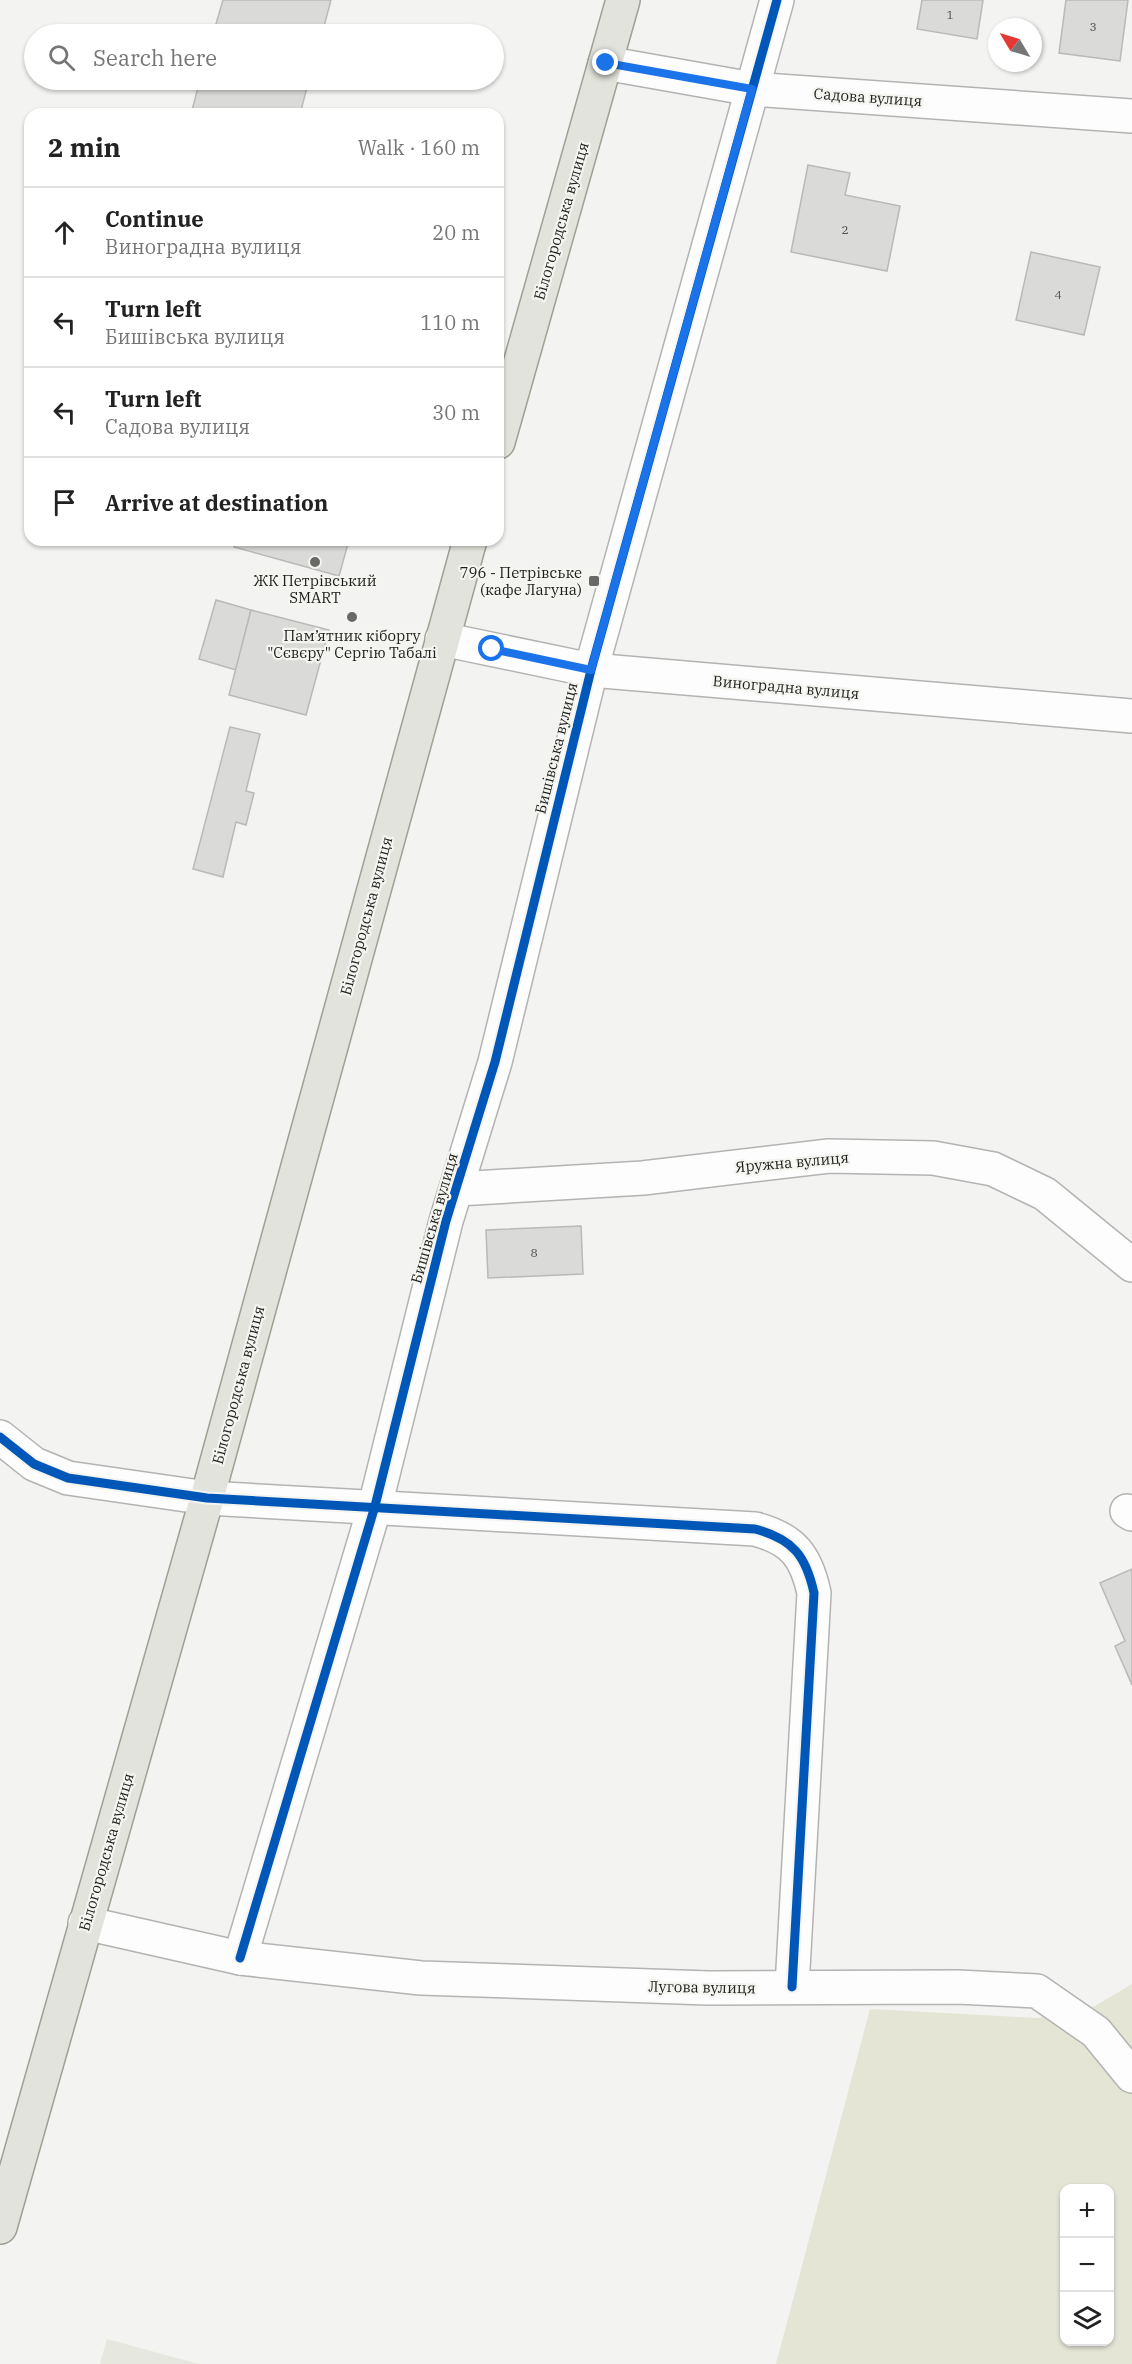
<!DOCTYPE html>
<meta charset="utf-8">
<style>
:root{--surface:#fff;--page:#f6f6f6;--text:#222;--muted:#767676;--line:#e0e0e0}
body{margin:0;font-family:"IBM Plex Serif",serif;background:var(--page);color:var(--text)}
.controls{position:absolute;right:18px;bottom:18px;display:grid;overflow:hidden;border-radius:12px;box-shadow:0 2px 4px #0004}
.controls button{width:54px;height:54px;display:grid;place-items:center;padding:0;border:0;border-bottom:2px solid var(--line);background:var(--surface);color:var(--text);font:30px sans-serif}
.compass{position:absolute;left:988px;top:18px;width:54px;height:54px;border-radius:50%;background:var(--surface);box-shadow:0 2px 4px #0004;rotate:308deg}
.stop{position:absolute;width:18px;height:18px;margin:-14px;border:4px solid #1a73e8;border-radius:50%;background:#fff}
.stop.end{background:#1a73e8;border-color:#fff;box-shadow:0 2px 6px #0008}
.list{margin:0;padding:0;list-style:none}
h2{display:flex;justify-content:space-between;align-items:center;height:78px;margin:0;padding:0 24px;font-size:26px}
h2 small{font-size:20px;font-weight:400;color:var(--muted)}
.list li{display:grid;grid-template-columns:39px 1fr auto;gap:18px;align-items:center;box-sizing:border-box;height:90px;padding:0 24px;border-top:2px solid var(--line)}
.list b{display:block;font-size:22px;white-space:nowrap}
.list p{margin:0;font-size:20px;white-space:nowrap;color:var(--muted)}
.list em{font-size:20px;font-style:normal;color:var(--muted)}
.icon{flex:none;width:33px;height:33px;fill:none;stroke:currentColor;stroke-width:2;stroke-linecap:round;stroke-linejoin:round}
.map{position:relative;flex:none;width:1132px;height:2364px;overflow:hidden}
.search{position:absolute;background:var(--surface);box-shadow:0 2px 4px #0004;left:24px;top:24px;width:480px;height:66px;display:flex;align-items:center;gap:15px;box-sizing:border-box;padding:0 21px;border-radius:33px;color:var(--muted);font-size:22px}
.panel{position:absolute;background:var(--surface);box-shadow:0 2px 4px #0004;left:24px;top:108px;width:480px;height:438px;border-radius:18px}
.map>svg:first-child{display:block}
.built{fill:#e6e7df}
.green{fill:#e4e5d5;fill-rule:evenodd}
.building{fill:#dadad8;stroke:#b9b9b7;stroke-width:1.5}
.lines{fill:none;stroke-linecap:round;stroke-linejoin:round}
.street-casing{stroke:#b3b4b2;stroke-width:36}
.primary-casing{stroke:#9fa094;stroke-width:36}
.street{stroke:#fdfdfd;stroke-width:33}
.primary{stroke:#e3e3dd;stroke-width:33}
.cycleway-casing{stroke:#f4f4f0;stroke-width:13}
.cycleway{stroke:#0057b8;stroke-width:9}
.route{stroke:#1a73e8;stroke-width:8}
.poi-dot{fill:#696967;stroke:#f4f4f0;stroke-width:2}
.labels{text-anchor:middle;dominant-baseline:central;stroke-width:4.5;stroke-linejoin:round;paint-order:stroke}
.number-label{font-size:12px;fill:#4f4f4e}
.street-label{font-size:15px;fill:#1e1e1d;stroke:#f4f4f0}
.poi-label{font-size:15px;fill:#1e1e1d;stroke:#f4f4f0}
</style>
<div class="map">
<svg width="1132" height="2364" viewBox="0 0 1132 2364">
<rect width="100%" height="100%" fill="#f3f3f1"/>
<path class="built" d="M107,2339L199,2364H100Z"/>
<path class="green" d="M1132,1984V2364H776L870,2009L1038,2018L1095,2006ZM1064,2188H1110V2342H1064Z"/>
<g class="building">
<path d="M223,0H331L322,34H213Z"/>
<path d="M922,0H983L977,39L917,29Z"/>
<path d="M1066,0H1128L1120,61L1059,53Z"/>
<path d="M200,80H309L300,114H191Z"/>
<path d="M808,165L850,173L845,195L900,206L887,271L791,252Z"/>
<path d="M1031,252L1100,267L1084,335L1016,320Z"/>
<path d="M236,540H349L339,576L234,547Z"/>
<path d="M216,600L251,610L236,670L199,659Z"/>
<path d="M251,610L329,630L306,715L229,695Z"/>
<path d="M230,727L260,734L246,791L254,793L246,825L236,822L223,877L193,869Z"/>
<path d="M581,1226L583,1274L488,1278L486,1230Z"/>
<path d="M1132,1569V1685L1115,1646L1125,1641L1100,1583Z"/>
</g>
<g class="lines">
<g class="street-casing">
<g id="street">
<path d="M605,63L752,89L1132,116"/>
<path d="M442,639L591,670L1132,716"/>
<path d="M457,1189L643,1178L829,1156L933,1158L993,1169L1045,1194L1132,1265"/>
<path d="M0,1437L34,1464L68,1478L207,1498L755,1529C793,1539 806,1556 814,1593L792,1987"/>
<path d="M1127,1511L1132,1514"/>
<path d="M85,1923L240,1958L421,1978L708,1988L958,1987L1037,1991L1096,2032L1132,2076"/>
<path d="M240,1958L375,1506L446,1221L495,1062L591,670L777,0"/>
</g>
</g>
<g class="primary-casing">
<g id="primary">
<path d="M498,442L623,0"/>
<path d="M0,2227L207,1498L470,540"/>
</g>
</g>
<use href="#street" class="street"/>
<use href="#primary" class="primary"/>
<g class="cycleway-casing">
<g id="cycleway">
<path d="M0,1437L34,1464L68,1478L207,1498L755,1529C793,1539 806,1556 814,1593L792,1987"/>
<path d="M240,1958L375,1506L446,1221L495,1062L591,670L777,0"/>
</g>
</g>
<use href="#cycleway" class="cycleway"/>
</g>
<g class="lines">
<path class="route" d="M492,649L591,670L752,89L606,63"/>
</g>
<g class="poi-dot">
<circle cx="315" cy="562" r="6"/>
<rect x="588" y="575" width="12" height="12" rx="3"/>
<circle cx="352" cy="617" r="6"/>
</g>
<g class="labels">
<g class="number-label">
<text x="950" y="14">1</text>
<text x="1093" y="26">3</text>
<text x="845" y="229">2</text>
<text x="1058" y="294">4</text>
<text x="534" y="1252">8</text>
</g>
<g class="street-label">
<text transform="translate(868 97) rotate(4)">Садова вулиця</text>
<text transform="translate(561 221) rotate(-74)">Білогородська вулиця</text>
<text transform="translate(786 687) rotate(5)">Виноградна вулиця</text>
<text transform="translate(556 748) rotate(-76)">Бишівська вулиця</text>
<text transform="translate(366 916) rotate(-75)">Білогородська вулиця</text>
<text transform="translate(792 1162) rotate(-5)">Яружна вулиця</text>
<text transform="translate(434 1218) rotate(-74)">Бишівська вулиця</text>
<text transform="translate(238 1385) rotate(-75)">Білогородська вулиця</text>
<text transform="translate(106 1852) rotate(-74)">Білогородська вулиця</text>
<text transform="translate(702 1987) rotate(1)">Лугова вулиця</text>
</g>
<g class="poi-label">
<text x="582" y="572" text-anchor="end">796 - Петрівське<tspan x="582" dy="17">(кафе Лагуна)</tspan></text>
<text x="315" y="580">ЖК Петрівський<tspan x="315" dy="17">SMART</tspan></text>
<text x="352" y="635">Пам’ятник кіборгу<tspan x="352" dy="17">"Сєвєру" Сергію Табалі</tspan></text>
</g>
</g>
</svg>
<div class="controls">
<button>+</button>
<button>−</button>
<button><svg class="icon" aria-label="layers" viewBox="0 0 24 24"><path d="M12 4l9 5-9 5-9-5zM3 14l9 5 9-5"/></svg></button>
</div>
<svg class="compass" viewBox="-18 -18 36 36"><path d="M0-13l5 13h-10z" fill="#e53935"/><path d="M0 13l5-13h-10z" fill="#767676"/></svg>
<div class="stop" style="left:492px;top:649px"></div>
<div class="stop end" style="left:606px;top:63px"></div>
<div class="search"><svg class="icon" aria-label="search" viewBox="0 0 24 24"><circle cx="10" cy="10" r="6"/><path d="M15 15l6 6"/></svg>Search here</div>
<section class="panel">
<h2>2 min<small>Walk · 160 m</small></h2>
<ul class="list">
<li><svg class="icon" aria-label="ahead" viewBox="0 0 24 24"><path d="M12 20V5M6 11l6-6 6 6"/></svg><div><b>Continue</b><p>Виноградна вулиця</p></div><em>20 m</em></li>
<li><svg class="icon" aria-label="left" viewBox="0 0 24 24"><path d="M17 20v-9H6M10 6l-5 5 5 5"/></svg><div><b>Turn left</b><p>Бишівська вулиця</p></div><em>110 m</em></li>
<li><svg class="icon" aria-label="left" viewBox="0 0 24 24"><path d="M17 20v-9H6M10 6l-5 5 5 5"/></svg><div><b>Turn left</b><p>Садова вулиця</p></div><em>30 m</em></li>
<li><svg class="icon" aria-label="arrive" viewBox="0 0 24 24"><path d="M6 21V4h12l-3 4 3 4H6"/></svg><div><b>Arrive at destination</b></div></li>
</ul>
</section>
</div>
